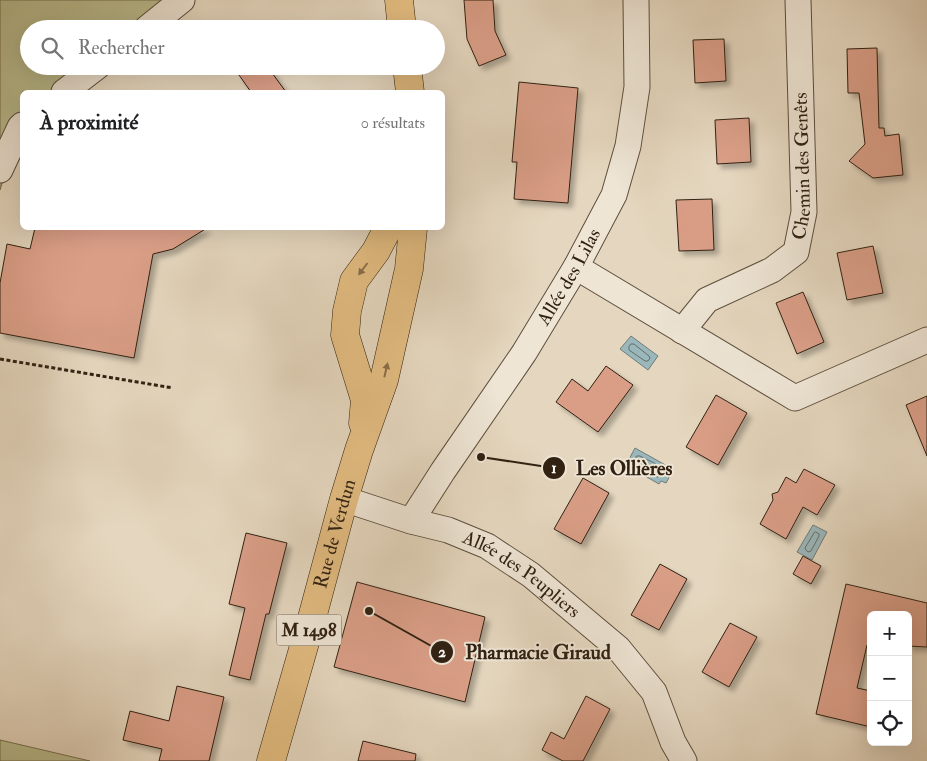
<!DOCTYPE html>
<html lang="fr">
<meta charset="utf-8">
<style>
:root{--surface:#fff;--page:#f2f2f2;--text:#202124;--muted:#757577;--line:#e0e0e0}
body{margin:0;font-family:"IM FELL Double Pica",serif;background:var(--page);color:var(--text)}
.controls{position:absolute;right:15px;bottom:15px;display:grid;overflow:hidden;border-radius:8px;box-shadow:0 5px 20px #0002}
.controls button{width:45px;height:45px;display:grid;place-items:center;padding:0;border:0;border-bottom:1px solid var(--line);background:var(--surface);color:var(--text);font:25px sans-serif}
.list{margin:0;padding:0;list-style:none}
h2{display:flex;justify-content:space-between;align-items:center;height:65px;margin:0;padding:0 20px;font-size:21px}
h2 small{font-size:16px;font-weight:400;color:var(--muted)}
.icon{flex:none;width:28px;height:28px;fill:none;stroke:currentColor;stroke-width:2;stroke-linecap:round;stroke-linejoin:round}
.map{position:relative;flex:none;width:927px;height:761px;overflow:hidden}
.search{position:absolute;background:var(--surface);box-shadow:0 5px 20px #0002;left:20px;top:20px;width:425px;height:55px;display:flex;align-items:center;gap:12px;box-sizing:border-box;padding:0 18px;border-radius:28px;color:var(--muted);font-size:19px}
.panel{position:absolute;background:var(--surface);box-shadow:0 5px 20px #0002;left:20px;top:90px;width:425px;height:140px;border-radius:8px}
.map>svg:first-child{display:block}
.green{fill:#babd8f;stroke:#756f50}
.water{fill:#9ab7bc;stroke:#707b78}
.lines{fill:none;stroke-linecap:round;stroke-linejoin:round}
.shore{stroke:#656c67;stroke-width:1}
.building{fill:#da9e87;stroke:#302112;filter:url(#shadow)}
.minor-casing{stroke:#5d4e3d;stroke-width:27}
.primary-casing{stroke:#302112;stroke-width:29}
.path{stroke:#302112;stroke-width:3;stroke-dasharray:4 2.5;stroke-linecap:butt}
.minor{stroke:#eee5d5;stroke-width:25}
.primary{stroke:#e2bc80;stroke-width:28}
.oneway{fill:#896e49}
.labels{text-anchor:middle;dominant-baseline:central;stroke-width:4;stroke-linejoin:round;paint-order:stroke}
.shield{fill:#eee5d5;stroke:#695c4c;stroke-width:1}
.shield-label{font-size:18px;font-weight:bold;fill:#302112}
.street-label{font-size:19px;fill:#302112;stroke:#eee5d5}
.leader{fill:none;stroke:#302112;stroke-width:2}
.callout-dot{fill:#302112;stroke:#eee5d5;stroke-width:2}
.mark-label{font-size:15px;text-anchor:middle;font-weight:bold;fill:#fff}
.callout-label{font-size:20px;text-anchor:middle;font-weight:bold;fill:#302112;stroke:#eee5d5;stroke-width:4;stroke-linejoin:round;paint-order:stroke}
</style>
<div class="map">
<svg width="927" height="761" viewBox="0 0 927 761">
<defs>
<filter id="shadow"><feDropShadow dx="4.5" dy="4.5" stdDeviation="2.5" flood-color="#0004"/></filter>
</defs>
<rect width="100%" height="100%" fill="#e5d7bf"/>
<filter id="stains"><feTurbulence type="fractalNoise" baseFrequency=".004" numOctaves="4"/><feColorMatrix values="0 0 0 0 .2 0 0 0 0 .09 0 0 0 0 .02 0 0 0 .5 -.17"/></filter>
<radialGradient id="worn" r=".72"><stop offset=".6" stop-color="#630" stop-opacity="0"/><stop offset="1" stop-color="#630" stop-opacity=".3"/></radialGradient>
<g class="green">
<path d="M0,0H182L146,29H29V66H98L64,92H22V125L20,127L0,190Z"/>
<path d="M0,740L90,761H0Z"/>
</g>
<g class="water">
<path d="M631,336L658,356L648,370L620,349Z"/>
<path d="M635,448L669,467L668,470L672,472L666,483L661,481L659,484L626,465Z"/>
<path d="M813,525L827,532L812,560L797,552Z"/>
</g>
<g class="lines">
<g class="shore">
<path d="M631,344H634L649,356L650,358L648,361H645L629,350V347Z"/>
<path d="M637,456H640C649,461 663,465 664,475L657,477L635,464L634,461Z"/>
<path d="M816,532L819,534V536L811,551L808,552L806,550L805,548L814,533Z"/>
</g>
</g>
<g class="building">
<path d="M464,0H493L495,31L506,55L479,66L467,39Z"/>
<path d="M724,39L726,81L695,83L693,40Z"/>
<path d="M877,48L879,128H884L885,136L899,134L903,175L873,178L849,161L865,144L859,93H848L847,49Z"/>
<path d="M252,66H267L286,92H251L239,75Z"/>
<path d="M519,82L578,88L568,203L514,199L517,162H512Z"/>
<path d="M749,118L751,162L717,164L715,120Z"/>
<path d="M712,199L714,250L679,251L676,200Z"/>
<path d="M35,228H207L173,249L153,254L134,358L0,333V283L7,244L30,249Z"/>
<path d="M873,246L883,293L847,300L837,253Z"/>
<path d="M803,292L824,342L797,354L776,303Z"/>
<path d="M606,366L633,385L598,432L556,402L572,379L588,391Z"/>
<path d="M716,395L747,413L718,465L686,447Z"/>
<path d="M927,396V456L906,405Z"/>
<path d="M804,469L835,485L817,515L803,507L786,539L760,524L773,500L772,494L778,492L786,477L796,483Z"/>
<path d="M583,478L609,493L581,544L554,529Z"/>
<path d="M246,533L287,543L269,614H266L250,680L229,675L245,608L229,604Z"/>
<path d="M803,556L821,566L811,584L793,574Z"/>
<path d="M660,564L687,579L659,630L631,615Z"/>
<path d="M357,582L485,617L465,702L334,667Z"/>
<path d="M846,584L927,603V647L908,646V615H871V646L867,645L857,688L871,691V727L816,714Z"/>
<path d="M730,623L757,637L729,687L702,672Z"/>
<path d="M177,686L224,697L209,761H159L162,749L123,740L130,711L169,721Z"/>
<path d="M586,696L610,709L583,761H563L542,750L551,732L564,739Z"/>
<path d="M363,741L416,754L415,761H358Z"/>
</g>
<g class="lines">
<g class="minor-casing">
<g id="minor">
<path d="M146,29L182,0"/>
<path d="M64,92L98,66"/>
<path d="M0,170L20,127L22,125"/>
<path d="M576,267L795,398L927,340"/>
<path id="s1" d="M682,331L707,300L772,270L796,252L804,212L798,0"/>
<path id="s2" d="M344,499L411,521L448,530L487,546L531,575L618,648L654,692L673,742L684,761"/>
<path id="s3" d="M411,521L443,471L524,353L576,267L614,195L628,146L637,87L636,0"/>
</g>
</g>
<g class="primary-casing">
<g id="primary">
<path d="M399,0L402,29"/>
<path d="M407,66L410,92"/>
<path d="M363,423L365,400L345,335L347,311L354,281L376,251L388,228"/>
<path id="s4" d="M271,761L312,618L344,499L359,450L384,380L409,269L413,228"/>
</g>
</g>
<path class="path" d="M0,359L173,388"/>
<use href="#minor" class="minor"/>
<use href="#primary" class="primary"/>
</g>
<defs><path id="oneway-solid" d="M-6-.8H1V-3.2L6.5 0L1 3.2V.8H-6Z" transform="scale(1.25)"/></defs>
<g class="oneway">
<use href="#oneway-solid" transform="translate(363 269) rotate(127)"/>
<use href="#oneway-solid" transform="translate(386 370) rotate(-77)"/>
</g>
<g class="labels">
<rect class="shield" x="276.5" y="614.5" width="65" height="31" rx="4"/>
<g class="shield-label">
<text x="309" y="630">M 1498</text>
</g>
<g class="street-label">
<text stroke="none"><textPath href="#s1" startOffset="228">Chemin des Genêts</textPath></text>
<text stroke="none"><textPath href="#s3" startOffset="291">Allée des Lilas</textPath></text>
<text stroke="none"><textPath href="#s4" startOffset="236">Rue de Verdun</textPath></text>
<text stroke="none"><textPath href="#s2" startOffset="195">Allée des Peupliers</textPath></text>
</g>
</g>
<path class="leader" d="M481 457L554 468M369 611L442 652"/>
<g class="callout-dot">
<circle cx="481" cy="457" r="5"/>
<circle cx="369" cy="611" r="5"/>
<circle cx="554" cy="468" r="12"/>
<circle cx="442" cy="652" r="12"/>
</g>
<g class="mark-label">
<text x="554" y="473">1</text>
<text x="442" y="657">2</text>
</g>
<g class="callout-label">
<text x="624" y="475">Les Ollières</text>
<text x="538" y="659">Pharmacie Giraud</text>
</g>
<rect width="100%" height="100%" filter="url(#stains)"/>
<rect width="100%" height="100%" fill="url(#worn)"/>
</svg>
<div class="controls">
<button>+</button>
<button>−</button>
<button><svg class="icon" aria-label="locate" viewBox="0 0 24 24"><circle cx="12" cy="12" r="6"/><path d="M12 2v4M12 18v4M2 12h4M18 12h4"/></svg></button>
</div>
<div class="search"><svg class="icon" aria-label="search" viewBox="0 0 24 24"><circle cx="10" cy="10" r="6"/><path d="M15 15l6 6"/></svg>Rechercher</div>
<section class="panel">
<h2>À proximité<small>0 résultats</small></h2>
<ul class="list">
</ul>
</section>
</div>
